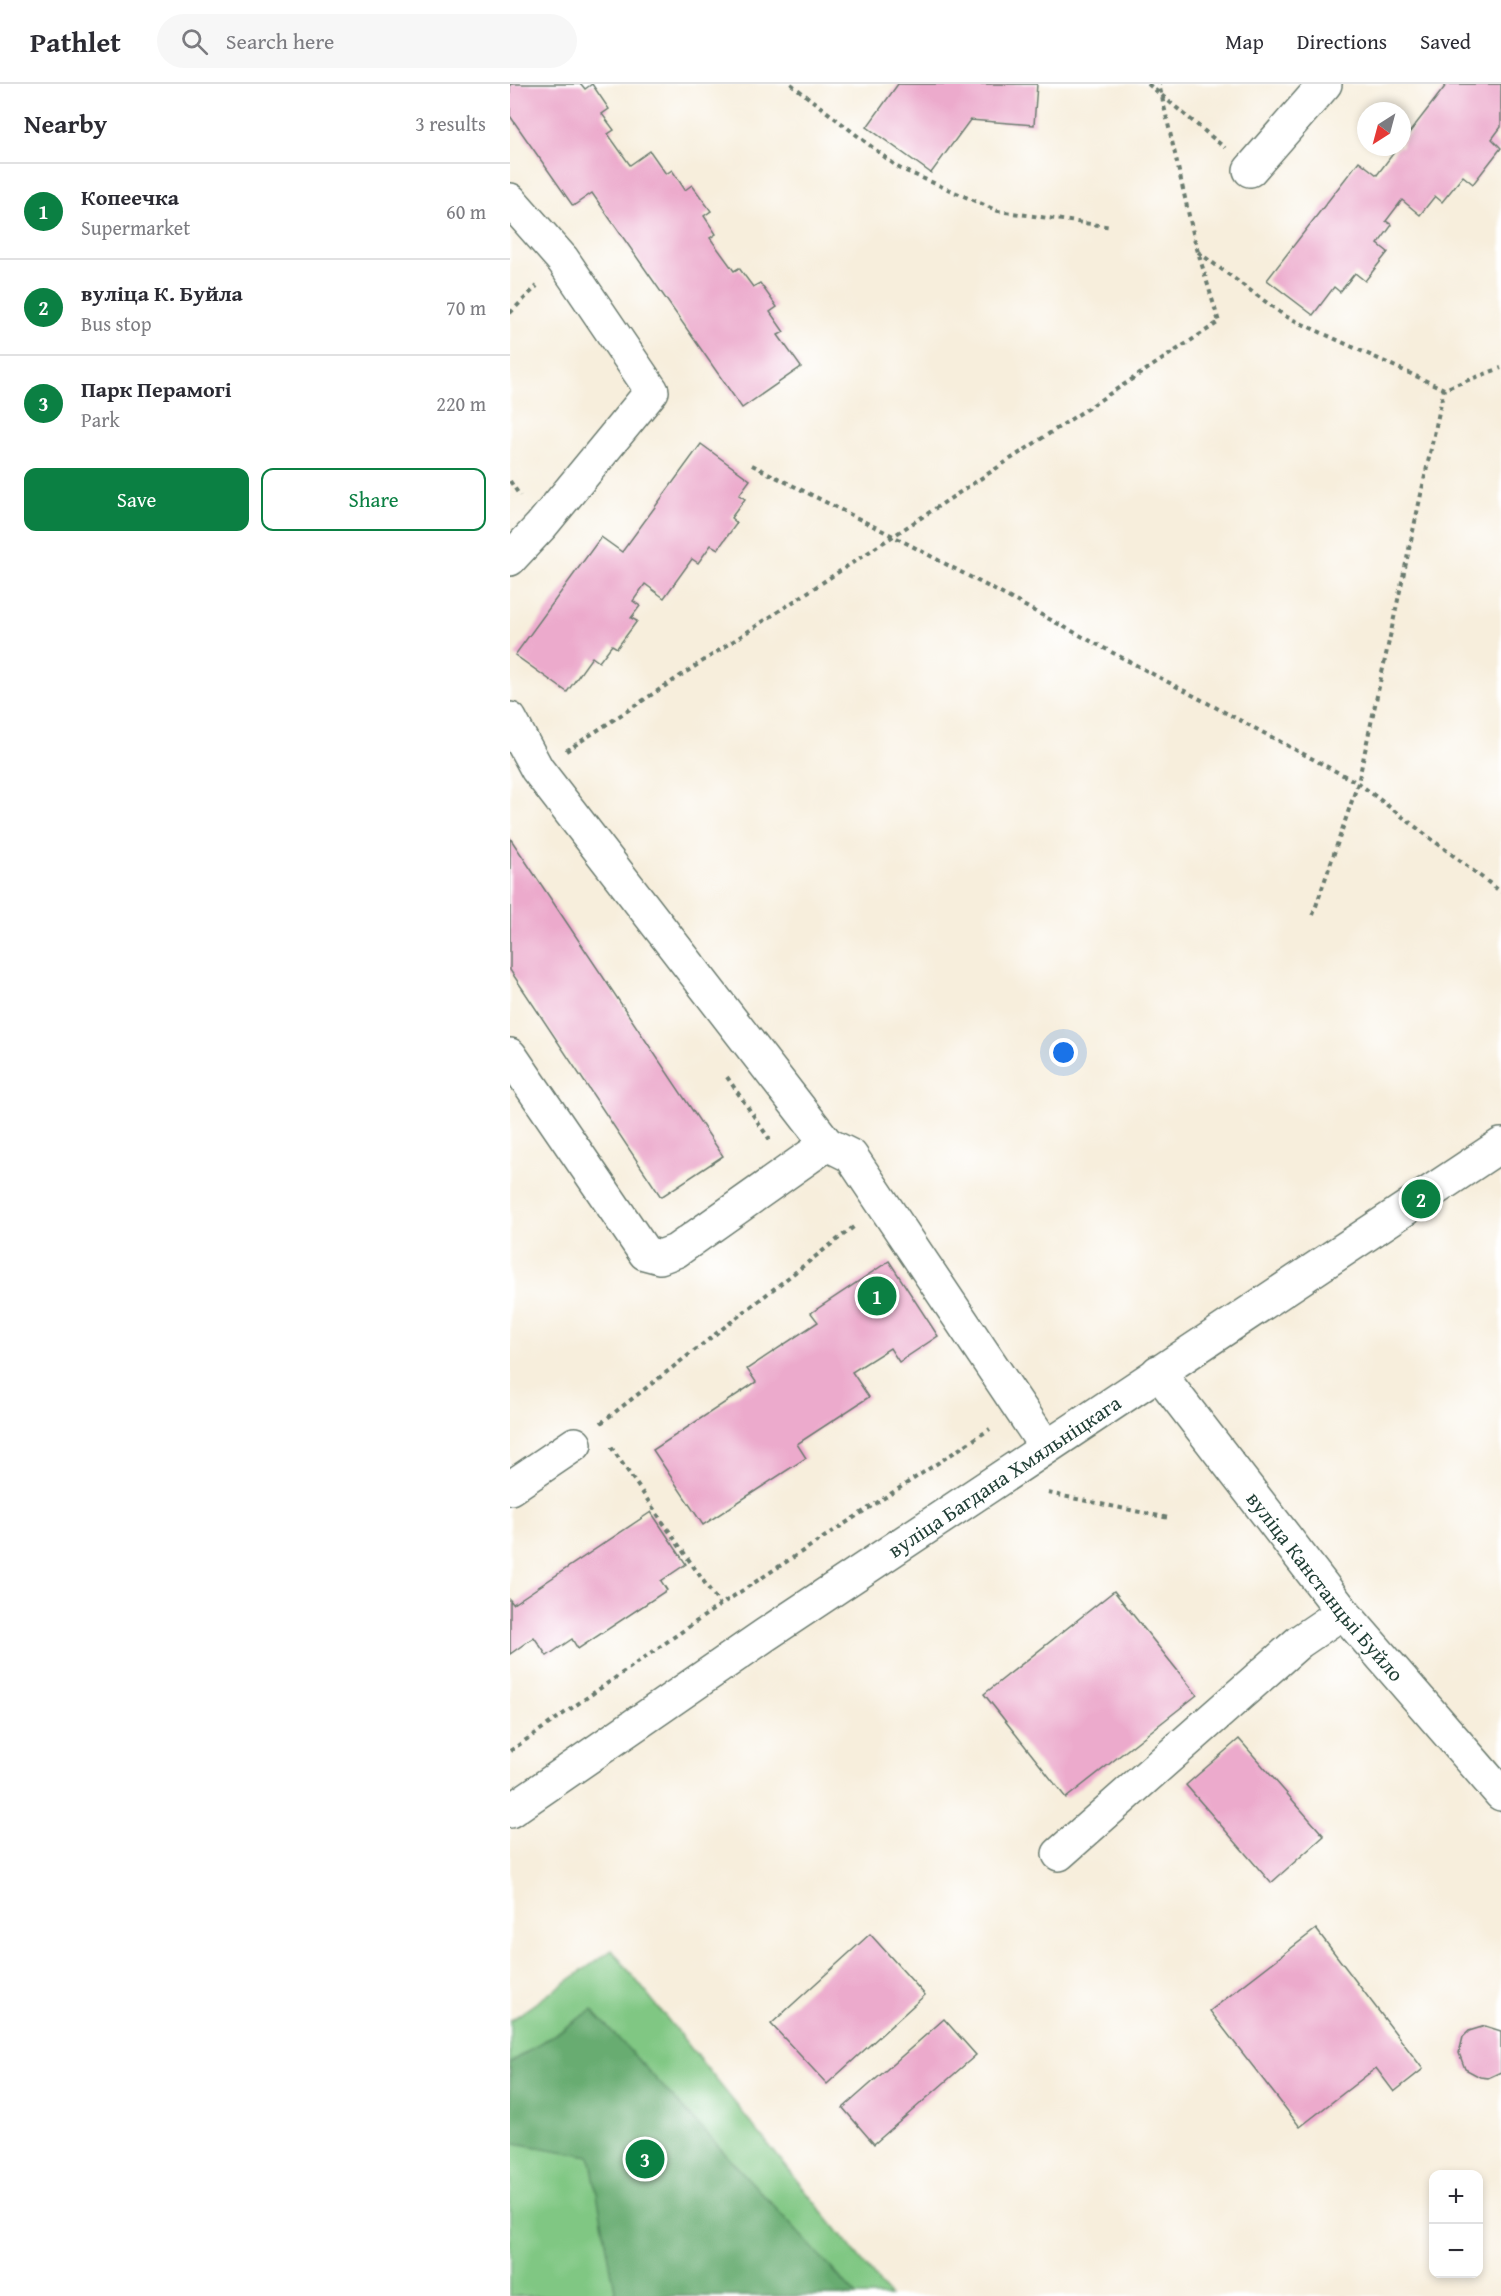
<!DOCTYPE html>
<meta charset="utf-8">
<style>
:root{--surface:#fff;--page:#f7f7f7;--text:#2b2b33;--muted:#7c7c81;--line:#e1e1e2;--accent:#0b8043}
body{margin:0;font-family:"Gentium Book Plus",serif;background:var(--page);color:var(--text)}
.controls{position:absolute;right:18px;bottom:18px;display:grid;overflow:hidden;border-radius:12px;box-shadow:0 3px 9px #0003}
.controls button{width:54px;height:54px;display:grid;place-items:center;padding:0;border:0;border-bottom:2px solid var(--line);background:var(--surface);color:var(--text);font:30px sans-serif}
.compass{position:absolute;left:847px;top:18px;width:54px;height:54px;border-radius:50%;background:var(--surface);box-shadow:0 3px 9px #0003;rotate:216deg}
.you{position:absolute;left:554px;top:969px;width:21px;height:21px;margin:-15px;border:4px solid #fff;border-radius:50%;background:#1a73e8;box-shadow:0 0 0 9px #1a73e833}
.badge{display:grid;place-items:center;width:39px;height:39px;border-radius:50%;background:var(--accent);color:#fff;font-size:20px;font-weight:700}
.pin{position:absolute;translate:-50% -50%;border:3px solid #fff;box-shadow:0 2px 6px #0006}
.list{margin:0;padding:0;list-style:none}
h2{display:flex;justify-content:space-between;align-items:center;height:78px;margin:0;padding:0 24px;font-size:26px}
h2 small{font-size:20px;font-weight:400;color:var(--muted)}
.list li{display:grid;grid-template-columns:39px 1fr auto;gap:18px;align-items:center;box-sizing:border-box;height:96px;padding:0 24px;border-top:2px solid var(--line)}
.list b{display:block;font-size:22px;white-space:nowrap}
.list p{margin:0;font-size:20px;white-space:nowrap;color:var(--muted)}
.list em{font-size:20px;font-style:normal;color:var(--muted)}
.actions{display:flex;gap:12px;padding:18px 24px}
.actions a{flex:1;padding:14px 0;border:2px solid var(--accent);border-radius:12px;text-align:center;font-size:21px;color:var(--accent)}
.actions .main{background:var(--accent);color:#fff}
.icon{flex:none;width:33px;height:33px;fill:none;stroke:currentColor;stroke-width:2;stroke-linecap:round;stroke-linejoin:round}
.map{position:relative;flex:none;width:991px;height:2212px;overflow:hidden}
header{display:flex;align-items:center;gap:36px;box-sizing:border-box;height:84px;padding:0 30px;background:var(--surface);border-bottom:2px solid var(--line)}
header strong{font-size:28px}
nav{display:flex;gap:33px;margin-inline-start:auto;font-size:21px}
.search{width:420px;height:54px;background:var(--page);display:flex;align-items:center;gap:15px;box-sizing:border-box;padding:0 21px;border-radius:33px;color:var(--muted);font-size:22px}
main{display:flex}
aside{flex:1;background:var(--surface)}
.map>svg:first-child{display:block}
.green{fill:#80c783;stroke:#50825c;stroke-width:1.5}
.forest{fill:#68ac71;stroke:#447452;stroke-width:1.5}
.building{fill:#ecaacc}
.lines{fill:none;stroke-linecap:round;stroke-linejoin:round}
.minor-casing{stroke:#6b7b6f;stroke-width:36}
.path{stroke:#6b7b6f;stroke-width:4;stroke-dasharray:4.5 4.5;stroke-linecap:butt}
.minor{stroke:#fff;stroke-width:33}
.labels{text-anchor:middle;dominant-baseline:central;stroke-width:4.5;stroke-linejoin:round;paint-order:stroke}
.street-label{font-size:21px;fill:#1f3d34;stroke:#fff}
</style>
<header>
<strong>Pathlet</strong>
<div class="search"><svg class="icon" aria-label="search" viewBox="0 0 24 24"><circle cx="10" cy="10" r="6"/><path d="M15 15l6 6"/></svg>Search here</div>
<nav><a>Map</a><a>Directions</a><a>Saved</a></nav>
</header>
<main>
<aside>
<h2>Nearby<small>3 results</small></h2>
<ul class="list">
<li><span class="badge">1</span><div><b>Копеечка</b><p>Supermarket</p></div><em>60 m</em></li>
<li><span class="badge">2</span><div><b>вуліца К. Буйла</b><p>Bus stop</p></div><em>70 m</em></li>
<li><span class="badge">3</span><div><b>Парк Перамогі</b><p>Park</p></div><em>220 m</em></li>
</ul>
<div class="actions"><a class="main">Save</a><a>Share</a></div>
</aside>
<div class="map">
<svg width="991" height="2212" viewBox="0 0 991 2212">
<rect width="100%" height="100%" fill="#fff"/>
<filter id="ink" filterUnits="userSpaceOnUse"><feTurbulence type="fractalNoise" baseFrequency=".0167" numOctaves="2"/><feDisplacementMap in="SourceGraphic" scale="12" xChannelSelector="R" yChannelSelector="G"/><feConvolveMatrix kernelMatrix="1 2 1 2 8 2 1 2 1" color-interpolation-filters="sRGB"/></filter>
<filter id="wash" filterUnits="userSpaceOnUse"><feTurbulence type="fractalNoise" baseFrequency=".008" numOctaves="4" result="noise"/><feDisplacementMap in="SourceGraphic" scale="24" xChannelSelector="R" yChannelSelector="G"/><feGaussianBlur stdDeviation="1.35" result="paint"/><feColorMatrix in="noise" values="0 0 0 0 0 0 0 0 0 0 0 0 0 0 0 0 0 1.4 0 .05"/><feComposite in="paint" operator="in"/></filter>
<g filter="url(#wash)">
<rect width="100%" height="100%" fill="#f7eedc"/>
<path class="green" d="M102,1866L380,2212H0V1937Z"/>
<path class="forest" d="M82,1926L347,2212H106L80,2072L4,2059L0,2053V1979Z"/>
<g id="blocks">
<g class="building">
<path d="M0,0H71L75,5L82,0L99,25L92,30L104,46L98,50L120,81L140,67L156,90L162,86L175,106L182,101L201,127L194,132L206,150L200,154L224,187L229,184L243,203L250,199L267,223L260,228L274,248L268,251L291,283L232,324L82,109L63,122L0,32Z"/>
<path d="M388,0H527L524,41L460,36L421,89L357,43Z"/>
<path d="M937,0H991V43L982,55L991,64L963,100L953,92L932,118L925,112L910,131L892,116L876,137L882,141L868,160L878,168L855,197L845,189L830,208L824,203L803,231L757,196L849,77L867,91L888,63H892V58Z"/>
<path d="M191,360L240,396L229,411L235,415L221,434L227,439L208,465L201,461L188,479L182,475L154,514L135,500L123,517L130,522L121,534L127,537L107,564L102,561L89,578L82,573L57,608L5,571L91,453L112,468Z"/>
<path d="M0,754L213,1072L151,1113L0,886Z"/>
<path d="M379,1177L428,1252L389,1278L380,1264L342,1288L359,1313L287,1360L296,1374L193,1441L143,1366L246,1298L237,1285L308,1238L301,1229Z"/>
<path d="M141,1428L176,1480L151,1497L157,1506L68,1565L62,1555L37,1572L24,1553L0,1570V1516L3,1520Z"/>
<path d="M604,1507L687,1611L556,1714L474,1610Z"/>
<path d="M729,1655L814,1752L761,1799L676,1701Z"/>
<path d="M806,1845L913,1985L884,2008L866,1984L790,2043L700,1927Z"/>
<path d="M360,1850L415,1911L317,2000L261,1940Z"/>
<path d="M434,1935L466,1971L364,2060L333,2024Z"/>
<path d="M975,1942L991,1947V1988L978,1994L970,1993L955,1985L949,1969L953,1953L959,1947Z"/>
</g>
</g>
</g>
<g filter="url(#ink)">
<use href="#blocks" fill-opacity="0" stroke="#6b7b6f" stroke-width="1.5"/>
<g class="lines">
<g class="minor-casing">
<g id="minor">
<path d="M740,86L815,0"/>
<path d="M0,116L53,176L142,307L31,442L0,475"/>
<path d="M0,635L27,685L317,1060"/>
<path d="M0,971L135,1169L150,1173L166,1167L317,1060L341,1072L536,1363"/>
<path id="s1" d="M648,1288L833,1528L991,1710"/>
<path d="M0,1404L65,1360"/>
<path id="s2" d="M0,1727L255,1551L991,1061"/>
<path d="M549,1770L789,1558L833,1528"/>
</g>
</g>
<g class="path">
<path d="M281,0L389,84L488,127L602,143"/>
<path d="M638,0L715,64"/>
<path d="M688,168L775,232L934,305L991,284"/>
<path d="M0,229L27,202"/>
<path d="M242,381L383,452L848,699L991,808"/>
<path d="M0,397L10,412"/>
<path d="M56,667L709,238L685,158L649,0"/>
<path d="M803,831L848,699L934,305"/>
<path d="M217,993L260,1056"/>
<path d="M91,1339L346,1141"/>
<path d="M101,1363L210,1521"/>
<path d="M538,1409L659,1434"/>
<path d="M0,1667L210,1521L480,1345"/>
</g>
<use href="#minor" class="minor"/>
</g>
</g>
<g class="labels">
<g class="street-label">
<text stroke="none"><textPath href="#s2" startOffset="597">вуліца Багдана Хмяльніцкага</textPath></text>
<text stroke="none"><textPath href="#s1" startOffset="272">вуліца Канстанцыі Буйло</textPath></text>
</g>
</g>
</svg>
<div class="controls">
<button>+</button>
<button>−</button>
</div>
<svg class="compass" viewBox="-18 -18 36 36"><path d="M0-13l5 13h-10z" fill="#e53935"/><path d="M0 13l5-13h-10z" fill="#7c7c81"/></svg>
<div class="you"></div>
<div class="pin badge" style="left:367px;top:1212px">1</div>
<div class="pin badge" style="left:911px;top:1115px">2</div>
<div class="pin badge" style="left:135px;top:2075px">3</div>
</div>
</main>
